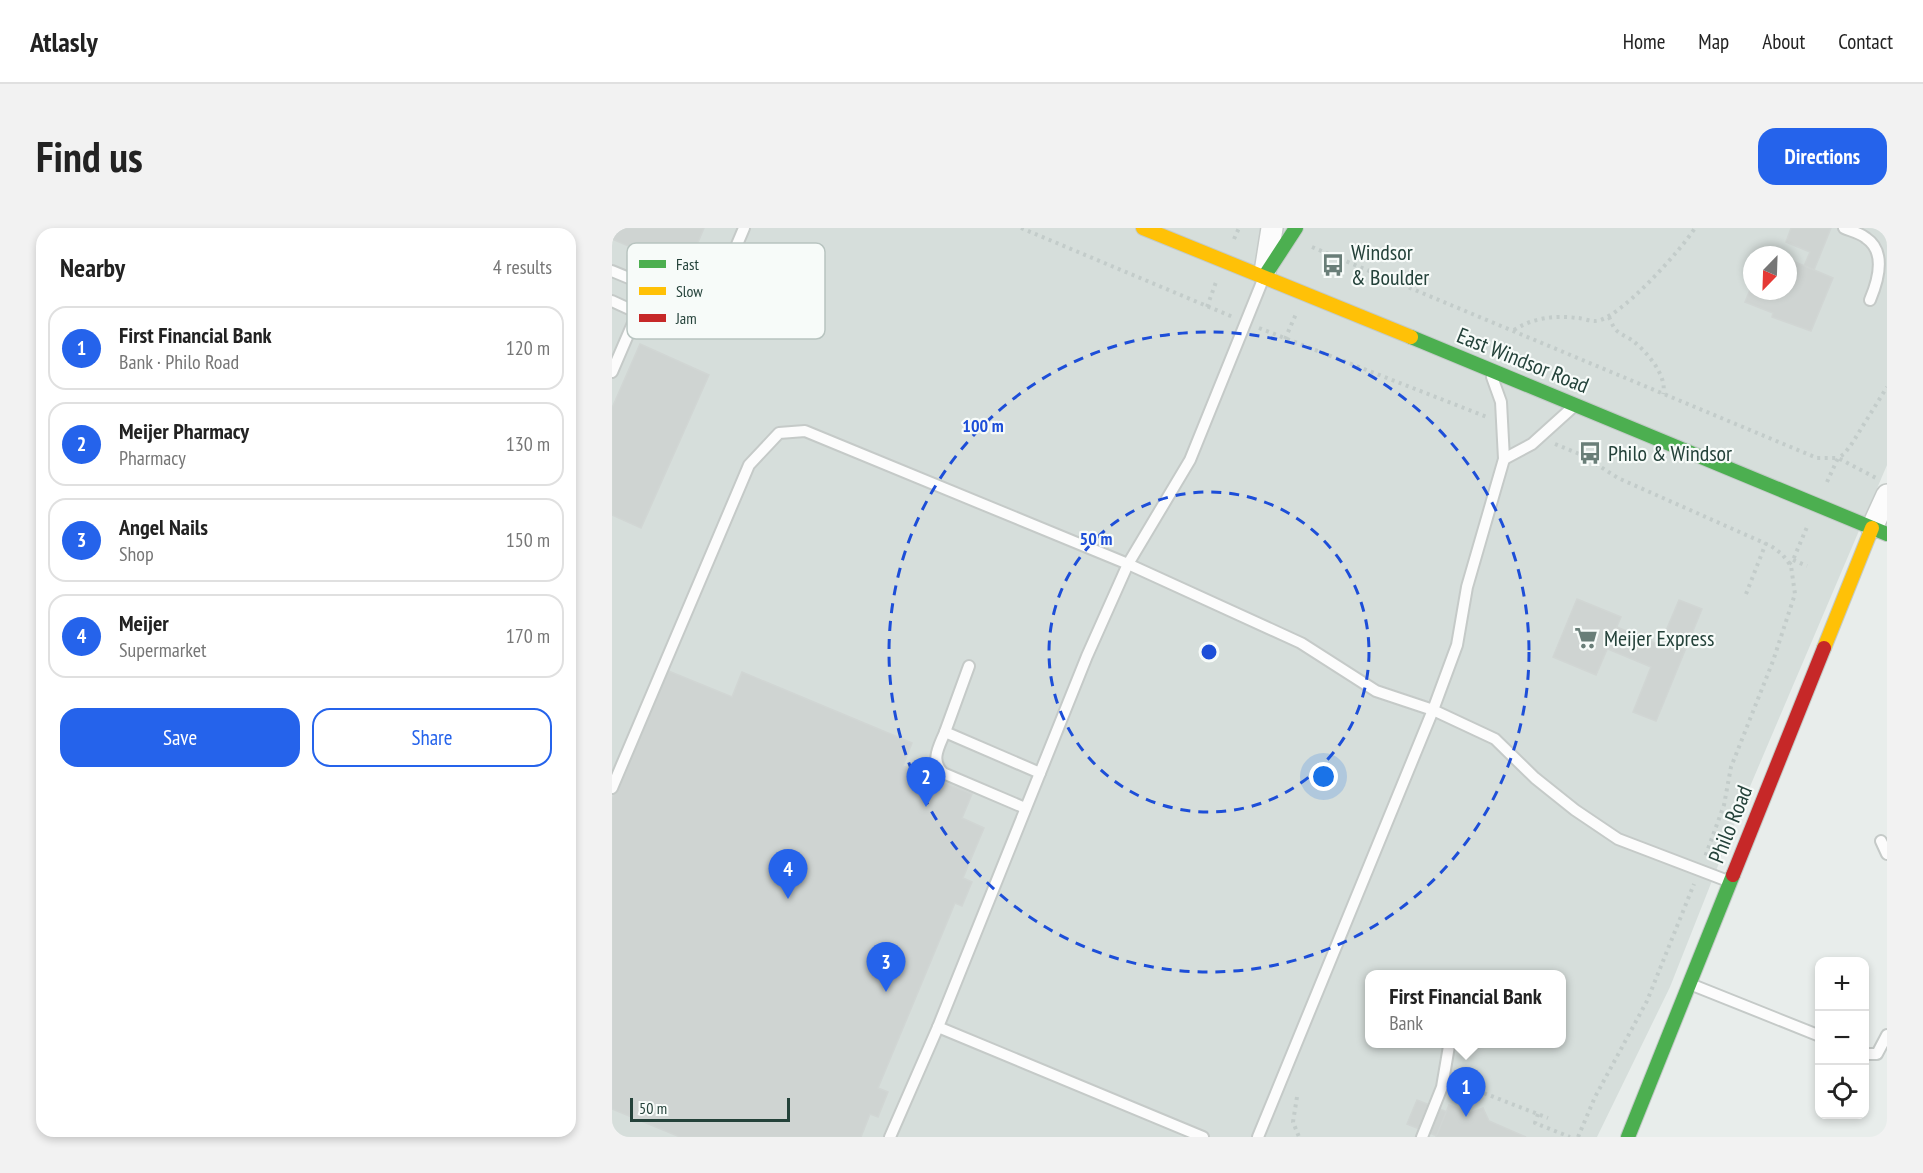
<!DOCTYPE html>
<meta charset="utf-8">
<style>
:root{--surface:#fff;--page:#f2f2f2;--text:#222;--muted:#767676;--line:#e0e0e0;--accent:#2563eb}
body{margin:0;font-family:"PT Sans Narrow",sans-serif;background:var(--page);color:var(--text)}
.controls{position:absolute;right:18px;bottom:18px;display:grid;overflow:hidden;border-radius:12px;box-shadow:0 3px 9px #0003}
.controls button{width:54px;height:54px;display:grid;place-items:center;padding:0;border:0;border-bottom:2px solid var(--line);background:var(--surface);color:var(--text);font:30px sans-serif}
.compass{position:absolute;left:1131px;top:18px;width:54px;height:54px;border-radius:50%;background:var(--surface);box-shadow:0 3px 9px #0003;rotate:203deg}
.scale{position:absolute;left:18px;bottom:15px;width:160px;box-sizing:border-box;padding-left:6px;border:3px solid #24423a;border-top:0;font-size:16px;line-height:21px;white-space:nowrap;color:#24423a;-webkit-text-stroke:4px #f7fbf9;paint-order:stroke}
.you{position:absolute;left:712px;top:549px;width:21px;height:21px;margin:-15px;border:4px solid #fff;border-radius:50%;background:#1a73e8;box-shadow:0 0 0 9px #1a73e833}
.badge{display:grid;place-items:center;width:39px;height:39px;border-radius:50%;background:var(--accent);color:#fff;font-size:20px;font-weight:700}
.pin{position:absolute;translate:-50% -50px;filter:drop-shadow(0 2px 3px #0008)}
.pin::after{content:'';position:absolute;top:32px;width:21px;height:18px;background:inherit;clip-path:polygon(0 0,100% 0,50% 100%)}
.popup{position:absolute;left:753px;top:742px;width:201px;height:78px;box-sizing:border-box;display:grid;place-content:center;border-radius:12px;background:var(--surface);filter:drop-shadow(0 2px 4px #0005);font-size:20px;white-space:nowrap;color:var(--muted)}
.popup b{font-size:22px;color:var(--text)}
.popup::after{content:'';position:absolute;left:50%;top:100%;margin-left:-12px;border:12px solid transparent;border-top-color:var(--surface)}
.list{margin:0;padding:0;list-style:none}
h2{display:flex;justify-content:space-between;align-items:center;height:78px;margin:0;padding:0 24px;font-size:26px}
h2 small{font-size:20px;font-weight:400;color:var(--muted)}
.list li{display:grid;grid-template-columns:39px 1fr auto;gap:18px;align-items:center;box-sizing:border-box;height:84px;margin:0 12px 12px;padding:0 12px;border:2px solid var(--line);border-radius:18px}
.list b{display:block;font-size:22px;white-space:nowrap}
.list p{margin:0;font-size:20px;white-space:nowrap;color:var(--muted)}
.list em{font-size:20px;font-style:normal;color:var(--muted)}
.actions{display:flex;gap:12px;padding:18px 24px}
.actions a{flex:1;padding:14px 0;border:2px solid var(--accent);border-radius:18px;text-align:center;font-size:21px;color:var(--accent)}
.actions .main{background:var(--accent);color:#fff}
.icon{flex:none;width:33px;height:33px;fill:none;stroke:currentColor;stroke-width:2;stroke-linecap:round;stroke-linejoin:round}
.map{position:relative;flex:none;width:1275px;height:909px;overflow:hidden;border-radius:18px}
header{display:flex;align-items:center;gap:36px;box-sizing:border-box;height:84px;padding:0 30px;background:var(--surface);border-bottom:2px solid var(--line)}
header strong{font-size:28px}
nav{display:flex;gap:33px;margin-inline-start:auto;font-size:21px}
.intro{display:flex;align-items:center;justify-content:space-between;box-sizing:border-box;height:144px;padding:0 36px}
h1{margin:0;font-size:42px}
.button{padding:15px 27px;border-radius:18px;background:var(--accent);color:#fff;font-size:21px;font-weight:700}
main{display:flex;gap:36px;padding:0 36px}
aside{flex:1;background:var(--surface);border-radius:18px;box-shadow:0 3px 9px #0003}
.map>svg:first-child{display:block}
.built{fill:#d6dedb;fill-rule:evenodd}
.building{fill:#cfd4d2;stroke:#d1d6d4;stroke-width:1.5}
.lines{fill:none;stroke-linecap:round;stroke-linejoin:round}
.lane-casing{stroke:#c5cac8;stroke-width:14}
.street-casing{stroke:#c5cac8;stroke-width:24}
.fast-casing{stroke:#c3cbc8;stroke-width:16}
.slow-casing{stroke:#c3cbc8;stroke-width:16}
.jam-casing{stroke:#c3cbc8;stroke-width:16}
.path{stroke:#c3ccca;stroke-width:4;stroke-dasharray:3 4.5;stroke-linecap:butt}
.lane{stroke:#fcfcfc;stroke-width:10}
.street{stroke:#fcfcfc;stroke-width:21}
.fast{stroke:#4caf50;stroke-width:14}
.slow{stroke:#ffc107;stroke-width:14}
.jam{stroke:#c62828;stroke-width:14}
.ring{fill:none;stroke:#1d4ed8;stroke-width:3;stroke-dasharray:10 8}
.labels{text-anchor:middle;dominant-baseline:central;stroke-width:4.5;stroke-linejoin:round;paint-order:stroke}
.poi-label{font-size:22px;fill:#24423a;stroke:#f7fbf9;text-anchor:start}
.street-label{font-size:22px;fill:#24423a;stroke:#f7fbf9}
.key{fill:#f7fbf9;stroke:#b8c4c0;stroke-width:1.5}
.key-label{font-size:16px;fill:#24423a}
.centre{fill:#1d4ed8;stroke:#f7fbf9;stroke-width:3}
.ring-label{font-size:18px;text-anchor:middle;font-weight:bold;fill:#1d4ed8;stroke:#f7fbf9;stroke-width:4.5;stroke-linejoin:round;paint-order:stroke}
</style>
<header>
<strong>Atlasly</strong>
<nav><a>Home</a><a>Map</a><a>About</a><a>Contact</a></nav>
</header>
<div class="intro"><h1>Find us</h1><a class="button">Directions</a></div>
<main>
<aside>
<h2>Nearby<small>4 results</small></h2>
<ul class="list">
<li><span class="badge">1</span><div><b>First Financial Bank</b><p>Bank · Philo Road</p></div><em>120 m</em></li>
<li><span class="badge">2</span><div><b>Meijer Pharmacy</b><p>Pharmacy</p></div><em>130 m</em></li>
<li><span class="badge">3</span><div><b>Angel Nails</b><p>Shop</p></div><em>150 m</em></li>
<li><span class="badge">4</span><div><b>Meijer</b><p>Supermarket</p></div><em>170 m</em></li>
</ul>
<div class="actions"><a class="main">Save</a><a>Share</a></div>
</aside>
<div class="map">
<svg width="1275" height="909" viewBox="0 0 1275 909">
<rect width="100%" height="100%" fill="#e8edeb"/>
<path class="built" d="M0,0H1275V237L1128,582L1058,759L985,909H0ZM1140,27H1176V63H1140ZM758,746H950V816H758Z"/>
<g class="building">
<path d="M0,0H92L74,43L0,11Z"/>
<path d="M1179,0H1219L1202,42L1192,38L1198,24L1174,14Z"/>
<path d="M1176,31L1221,50L1199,103L1160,89L1161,85L1133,74L1140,57V63H1176Z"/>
<path d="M28,116L97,147L29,300L0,287V180Z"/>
<path d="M965,371L1009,389L984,447L941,429Z"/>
<path d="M1067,372L1090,381L1044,493L1021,484L1039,439L996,421L1005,399L1048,417Z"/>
<path d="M54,442L120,469L130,444L300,515L291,538L360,566L350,590L372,600L351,650L360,654L350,678L343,675L266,860L276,864L266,889L258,886L249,909H68L0,881V571Z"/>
<path d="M805,872L835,884L825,908L795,896Z"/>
<path d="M837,877L858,885L871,880L877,893L914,909H824Z"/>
</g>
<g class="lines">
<g class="lane-casing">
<g id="lane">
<path d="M1232,0C1239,3 1248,5 1254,10C1275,24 1266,53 1258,72"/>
<path d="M0,43L97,83L132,0"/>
<path d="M0,73L26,85"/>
<path d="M0,144L37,58"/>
<path d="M892,231L920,216L961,179"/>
<path d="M357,438L333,504L428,545"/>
<path d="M333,504C327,519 318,532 331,545L413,580"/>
<path d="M0,560L137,237L167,205L193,203L516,336L689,415L764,463L821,482L883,511L923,550L963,582L1006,611L1116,653"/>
<path d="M1269,613L1275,626"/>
<path d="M1078,756L1208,808"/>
<path d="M326,799L591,909"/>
<path d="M1252,826H1265L1275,807"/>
<path d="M278,909L326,799L475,428L516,336L578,232L652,49"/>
<path d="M646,909L821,482L845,417L855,359L892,231L889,174L880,149"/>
<path d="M810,909L830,859L837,818"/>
</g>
</g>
<g class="street-casing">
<g id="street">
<path d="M653,44L660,0"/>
<path d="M1260,300L1275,267"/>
</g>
</g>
<g class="fast-casing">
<g id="fast">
<path d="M652,49L684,0"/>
<path d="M799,109L1275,306"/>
<path d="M1016,909L1121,647"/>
</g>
</g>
<g class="slow-casing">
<g id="slow">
<path d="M531,0L799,109"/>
<path d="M1212,420L1260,300"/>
</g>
</g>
<g class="jam-casing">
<path id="jam" d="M1121,647L1212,420"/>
</g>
<g class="path">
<path d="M409,0L621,89"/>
<path d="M622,11L627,0"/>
<path d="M700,19L1205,230H1226L1266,251"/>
<path d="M595,79L604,54"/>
<path d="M997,89C999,93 1001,99 1004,102C1009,107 1016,109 1021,113C1034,123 1056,148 1051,166"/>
<path d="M647,100L875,189"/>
<path d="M902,102C920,90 943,87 965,90C970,90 977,93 983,93C1006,93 1070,21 1083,0"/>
<path d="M673,111L684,86"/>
<path d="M943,216L970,227L1006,250L1159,318L1170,326L1179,338L1183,366L1161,433L1119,539L1112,577L1093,629"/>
<path d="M1215,254L1226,230L1232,226L1239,217L1275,159"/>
<path d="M1181,332L1195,338"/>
<path d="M1177,336L1181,332L1195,299"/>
<path d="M1134,366L1154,315"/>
<path d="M854,864L856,859L936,890"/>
<path d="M685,869L681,894L687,909"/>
<path d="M926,886L923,895L958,909"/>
<path d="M966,909L983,869L1035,773L1082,656"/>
</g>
<use href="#lane" class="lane"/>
<use href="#street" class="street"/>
<use href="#fast" class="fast"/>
<use href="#slow" class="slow"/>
<use href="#jam" class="jam"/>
</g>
<g class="ring">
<circle cx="597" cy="424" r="160"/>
<circle cx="597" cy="424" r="320"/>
</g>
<defs>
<g id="bus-bare" transform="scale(1.8)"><path d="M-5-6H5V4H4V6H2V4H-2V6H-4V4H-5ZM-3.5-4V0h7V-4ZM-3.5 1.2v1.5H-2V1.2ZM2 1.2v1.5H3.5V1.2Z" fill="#697e78" stroke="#f7fbf9" stroke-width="2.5" paint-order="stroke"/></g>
<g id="supermarket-bare" transform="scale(1.8)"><path d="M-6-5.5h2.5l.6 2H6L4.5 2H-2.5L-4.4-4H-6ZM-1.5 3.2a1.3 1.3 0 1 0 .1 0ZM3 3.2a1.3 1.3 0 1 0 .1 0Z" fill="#697e78" stroke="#f7fbf9" stroke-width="2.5" paint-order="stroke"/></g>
</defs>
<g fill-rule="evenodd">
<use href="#bus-bare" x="721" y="37"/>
<use href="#bus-bare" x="978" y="225"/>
<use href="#supermarket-bare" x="974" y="410"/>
</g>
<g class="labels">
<g class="poi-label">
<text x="739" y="24">Windsor<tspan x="739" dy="25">&amp; Boulder</tspan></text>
<text x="996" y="225">Philo &amp; Windsor</text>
<text x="992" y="410">Meijer Express</text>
</g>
<g class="street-label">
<text transform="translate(911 132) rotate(22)">East Windsor Road</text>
<text transform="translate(1118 596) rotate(-68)">Philo Road</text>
</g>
</g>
<rect x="15" y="15" width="198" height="96" rx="9" class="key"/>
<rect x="27" y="32" width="27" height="8" fill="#4caf50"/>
<rect x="27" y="59" width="27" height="8" fill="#ffc107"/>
<rect x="27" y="86" width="27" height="8" fill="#c62828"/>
<g class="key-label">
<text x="64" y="42">Fast</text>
<text x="64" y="69">Slow</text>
<text x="64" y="96">Jam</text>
</g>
<circle cx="597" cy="424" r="9" class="centre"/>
<g class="ring-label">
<text x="371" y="204">100 m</text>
<text x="484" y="317">50 m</text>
</g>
</svg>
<div class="controls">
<button>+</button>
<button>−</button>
<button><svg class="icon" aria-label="locate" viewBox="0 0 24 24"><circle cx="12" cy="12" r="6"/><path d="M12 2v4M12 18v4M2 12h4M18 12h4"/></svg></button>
</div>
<svg class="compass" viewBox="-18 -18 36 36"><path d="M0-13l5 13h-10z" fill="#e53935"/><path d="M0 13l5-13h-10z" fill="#767676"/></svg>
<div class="scale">50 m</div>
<div class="you"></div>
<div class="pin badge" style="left:854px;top:889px">1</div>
<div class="popup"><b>First Financial Bank</b>Bank</div>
<div class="pin badge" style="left:314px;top:579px">2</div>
<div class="pin badge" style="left:274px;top:764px">3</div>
<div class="pin badge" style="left:176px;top:671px">4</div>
</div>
</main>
